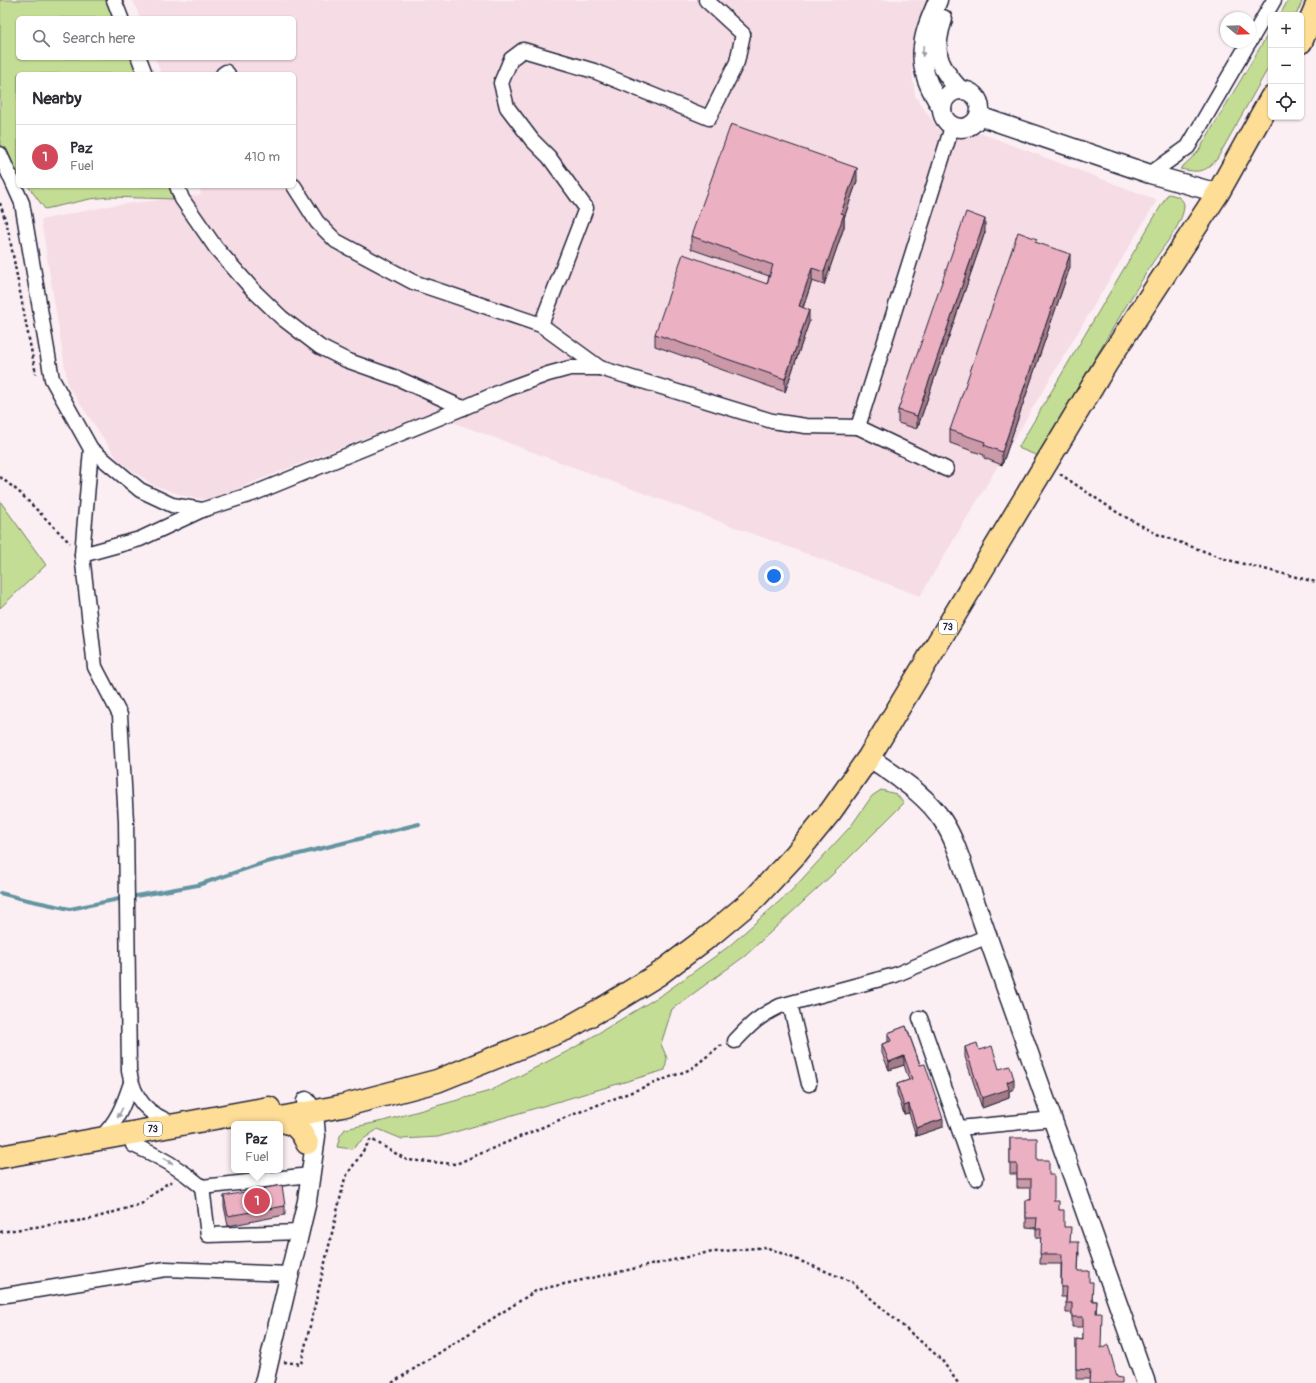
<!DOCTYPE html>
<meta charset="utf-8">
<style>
:root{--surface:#fff;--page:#f7f7f7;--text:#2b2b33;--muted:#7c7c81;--line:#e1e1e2;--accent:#d1495b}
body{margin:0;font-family:Pangolin,sans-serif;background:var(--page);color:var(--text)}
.controls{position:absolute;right:12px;top:12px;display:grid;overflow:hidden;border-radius:6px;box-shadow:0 1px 3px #0004}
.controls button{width:36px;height:36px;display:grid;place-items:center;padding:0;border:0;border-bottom:1px solid var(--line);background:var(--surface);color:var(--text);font:20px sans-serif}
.compass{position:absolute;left:1220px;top:12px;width:36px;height:36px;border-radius:50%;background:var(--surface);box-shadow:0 1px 3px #0004;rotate:109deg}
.you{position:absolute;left:774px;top:576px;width:14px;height:14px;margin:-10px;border:3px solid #fff;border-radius:50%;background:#1a73e8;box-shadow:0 0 0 6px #1a73e833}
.badge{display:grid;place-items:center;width:26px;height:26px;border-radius:50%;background:var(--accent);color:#fff;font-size:13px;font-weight:700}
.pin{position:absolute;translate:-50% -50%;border:2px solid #fff;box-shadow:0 1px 4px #0006}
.popup{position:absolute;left:231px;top:1121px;width:52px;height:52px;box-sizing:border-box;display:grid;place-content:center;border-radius:6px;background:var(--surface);filter:drop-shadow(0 1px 3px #0005);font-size:13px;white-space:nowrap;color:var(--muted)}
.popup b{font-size:15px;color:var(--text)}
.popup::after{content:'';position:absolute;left:50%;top:100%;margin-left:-8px;border:8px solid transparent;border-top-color:var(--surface)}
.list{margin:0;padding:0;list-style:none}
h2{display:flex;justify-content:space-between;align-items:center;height:52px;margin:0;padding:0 16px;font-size:17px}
h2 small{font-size:13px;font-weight:400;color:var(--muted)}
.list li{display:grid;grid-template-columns:26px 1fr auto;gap:12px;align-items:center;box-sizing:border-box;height:64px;padding:0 16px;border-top:1px solid var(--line)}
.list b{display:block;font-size:15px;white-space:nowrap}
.list p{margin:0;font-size:13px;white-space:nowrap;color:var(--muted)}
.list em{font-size:13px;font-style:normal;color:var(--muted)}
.icon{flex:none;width:22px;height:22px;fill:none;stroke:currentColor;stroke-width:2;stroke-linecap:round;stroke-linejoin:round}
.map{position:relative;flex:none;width:1316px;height:1383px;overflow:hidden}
.search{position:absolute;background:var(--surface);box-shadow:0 1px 3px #0004;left:16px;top:16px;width:280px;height:44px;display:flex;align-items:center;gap:10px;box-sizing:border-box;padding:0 14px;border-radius:6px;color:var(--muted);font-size:15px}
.panel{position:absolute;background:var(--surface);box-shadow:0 1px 3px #0004;left:16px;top:72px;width:280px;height:116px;border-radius:6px}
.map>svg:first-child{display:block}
.built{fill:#f6dce4}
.green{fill:#c4dd94;stroke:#738068}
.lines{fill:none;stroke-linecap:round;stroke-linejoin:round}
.stream{stroke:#6394a1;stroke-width:4}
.minor-casing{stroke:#22223b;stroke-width:17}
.tertiary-casing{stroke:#22223b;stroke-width:21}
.trunk-casing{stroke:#22223b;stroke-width:25}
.path{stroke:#22223b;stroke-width:2.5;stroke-dasharray:3 3;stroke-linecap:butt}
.minor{stroke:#fff;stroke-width:14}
.tertiary{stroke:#fff;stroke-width:18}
.trunk{stroke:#fedd96;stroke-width:22}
.wall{fill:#ca98a7;stroke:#22223b}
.shaded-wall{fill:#a47c88;stroke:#22223b}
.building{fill:#ebb1c2;stroke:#22223b}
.oneway{fill:#9c9ca7}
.labels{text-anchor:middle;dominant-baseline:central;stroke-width:3;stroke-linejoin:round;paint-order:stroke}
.shield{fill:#fff;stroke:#646476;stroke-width:1}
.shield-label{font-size:9px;font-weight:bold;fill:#22223b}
</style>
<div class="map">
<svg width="1316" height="1383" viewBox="0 0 1316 1383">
<rect width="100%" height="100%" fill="#fbeff3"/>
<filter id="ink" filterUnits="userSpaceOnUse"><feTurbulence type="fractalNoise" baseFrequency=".025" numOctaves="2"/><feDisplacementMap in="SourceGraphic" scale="8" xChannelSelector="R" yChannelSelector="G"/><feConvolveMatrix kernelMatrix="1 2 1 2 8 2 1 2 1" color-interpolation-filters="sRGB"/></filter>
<g filter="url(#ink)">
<path class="built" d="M133,0H930L911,60L915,96L939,130L983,134L1157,200L920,596L428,413L208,500L185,496L153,485L119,461L68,386L41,220L108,206L201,195L199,186H294V74H161L155,58H294V18H140Z"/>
<g class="green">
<path d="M0,0H118L121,18H18V58H135L142,74H18V173L0,148Z"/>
<path d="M1288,0H1303L1296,15H1280Z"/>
<path d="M1271,29V63L1217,159C1204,174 1198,172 1180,169L1198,152Z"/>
<path d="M28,186H174L175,199L109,197L90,199L45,209Z"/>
<path d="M1168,194C1175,195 1185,198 1184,207C1182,226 1161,249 1151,265C1112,328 1075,393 1038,456L1018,448Z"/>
<path d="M0,501L46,565L0,608Z"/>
<path d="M881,790L896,794L904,803L834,873L745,956L672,1009L661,1044L667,1058L665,1070L438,1137L402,1139L378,1129L362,1140L352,1149L337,1147L340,1136L345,1129L383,1121L490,1091L572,1049L663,994L728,947L791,891L851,826L872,796Z"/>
</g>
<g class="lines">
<g class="stream">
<path d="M0,893L23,899L70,909L124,898"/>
<path d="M130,897L198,885L263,863L419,824"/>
</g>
<g class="minor-casing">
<g id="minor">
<path d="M114,0L121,18"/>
<path d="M1250,41L1274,0"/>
<path d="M139,58L145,74"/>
<path d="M223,74L226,72L228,74"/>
<path d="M0,154L22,203L52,379L91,449L140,490L172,505L202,510L255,493L463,408L507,389L548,374L570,368H600L772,421L806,426L858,427L952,127"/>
<path d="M1150,174L1188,147L1249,42"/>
<path d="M177,186L182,199L216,248L254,291L282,318L320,347L346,360L397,378L463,408"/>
<path d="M294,186L317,222L336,241L413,282L541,325L600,368"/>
<path d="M541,325L586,208L549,157L532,140L507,107L501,83L511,59L523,50L594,71L709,118L737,62L743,34L706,0"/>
<path d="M858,427L946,469"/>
<path d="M91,449L82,555L140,539L202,510"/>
<path d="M82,555L95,667L120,715L126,821L129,1071C134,1100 147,1114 175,1124"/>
<path d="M790,1004L809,1084"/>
<path d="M920,1018L976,1178"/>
<path d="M735,1041C751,1024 759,1016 780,1006L895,975L988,936"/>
<path d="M959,1128L1053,1119"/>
<path d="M100,1138C117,1123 124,1104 131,1083"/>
<path d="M133,1145C160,1156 180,1168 202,1187L310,1175"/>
<path d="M202,1187L208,1235L299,1232"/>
<path d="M0,1296L166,1269L289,1274"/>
</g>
</g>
<g class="tertiary-casing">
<g id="tertiary">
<path d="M938,0C932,15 924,31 923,47C920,70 930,90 942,108"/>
<path d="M943,19C932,52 937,65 960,90"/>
<circle cx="961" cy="109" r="19"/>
<path d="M979,116L1150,174L1218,193"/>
<path d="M869,757C895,776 925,793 943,821C956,841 962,865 970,887L1146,1383"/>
<path d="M264,1383L307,1201L316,1136L314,1112L306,1101"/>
</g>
</g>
<g class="trunk-casing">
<g id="trunk">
<path d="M1301,42L1316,7"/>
<path d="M275,1119C293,1123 299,1126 307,1143"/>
<path d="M250,1124L342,1106L437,1081L566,1029L610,1004L659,974L712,934L755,898L796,854L831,811L869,757L1106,364L1218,193L1271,98"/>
<path d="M0,1157L269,1108"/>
</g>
</g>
<g class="path">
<path d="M0,203L8,229L29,339L36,374"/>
<path d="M1060,474L1118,513L1157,534L1228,560L1316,582"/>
<path d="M0,477L18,491L70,543"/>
<path d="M0,1232L91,1219L141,1204L169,1182H173"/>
<path d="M284,1362L301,1364L345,1178L371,1139L407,1160L456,1164L564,1118L691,1069L720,1046L724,1045"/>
<path d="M392,1383L537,1290L705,1253L766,1247L852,1282L941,1359L958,1383"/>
</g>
<use href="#minor" class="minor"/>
<use href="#tertiary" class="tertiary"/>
<use href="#trunk" class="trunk"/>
</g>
<g class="wall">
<path d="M857,181L844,218V227L824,285L812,281L803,308L809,322L785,392L655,346V334L767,284L769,276L691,249V236Z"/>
<path d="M985,232L917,429L898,423V410Z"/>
<path d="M1037,243L1070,267L1002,465L984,458V455L950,443V430Z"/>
<path d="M906,1026L943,1127L916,1136L909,1113L904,1114L897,1093V1084L909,1080L904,1065L889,1070L882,1053V1044L888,1042V1033Z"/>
<path d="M965,1047L979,1050L999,1069L1014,1089L1009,1091V1098L982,1108L965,1057Z"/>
<path d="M1010,1138L1037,1160L1049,1175L1054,1201L1059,1210L1064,1227L1070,1242L1079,1252L1078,1271L1089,1282L1093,1301H1097L1090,1379H1076V1339L1083,1340V1327H1072V1313H1066V1297H1061V1264H1040L1041,1238H1036V1228L1026,1227V1200H1031V1188H1017V1174H1010Z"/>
<path d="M224,1196L285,1206V1215L228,1226L224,1206Z"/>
</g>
<g class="shaded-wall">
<path d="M857,168V181L844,218V227L824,285V272L841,213Z"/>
<path d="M985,219V232L917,429V416Z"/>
<path d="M1070,254V267L1002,465V452Z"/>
<path d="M812,268V281L799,319V306Z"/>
<path d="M809,310V322L785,392V379Z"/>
<path d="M904,1056V1065L889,1070V1062Z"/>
<path d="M1014,1079V1089L1009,1091V1098L982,1108V1098L1007,1082Z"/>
<path d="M909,1104V1113L904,1114V1106Z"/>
<path d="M943,1119V1127L916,1136V1128Z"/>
</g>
<g class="building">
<path d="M731,124L857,168L841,213L844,214L824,272L812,268L799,306L809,310L785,379L655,334L683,254L767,284L773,265L691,236Z"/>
<path d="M966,212L985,219L917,416L898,410Z"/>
<path d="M1018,232L1037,239L1035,242L1070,254L1002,452L984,445L985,442L950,430Z"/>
<path d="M906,1026L920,1065L925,1064L943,1119L916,1128L909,1104L904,1106L897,1084L912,1079L904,1056L889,1062L882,1044L891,1041L888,1033Z"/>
<path d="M977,1043L979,1050L992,1046L999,1069L1010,1066L1014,1079L1007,1082L1009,1089L982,1098L965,1047Z"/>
<path d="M1010,1138H1037V1160H1049V1175H1054V1201H1059V1210H1064V1227H1071L1070,1242H1079L1078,1271H1089V1282H1093L1092,1301H1097L1096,1313H1102L1101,1348L1108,1344L1117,1377L1122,1378V1383H1089L1090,1370L1076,1369V1339L1083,1340V1317H1072V1303H1066L1067,1287H1061L1062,1254H1040L1041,1229H1036L1037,1218H1026V1200H1031V1179H1017V1164H1010Z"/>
<path d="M282,1185L285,1206L228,1216L224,1196Z"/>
</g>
<defs><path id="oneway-solid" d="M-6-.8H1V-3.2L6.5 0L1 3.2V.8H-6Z"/></defs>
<g class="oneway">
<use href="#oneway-solid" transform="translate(923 51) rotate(94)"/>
<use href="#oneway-solid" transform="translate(120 1113) rotate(117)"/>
<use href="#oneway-solid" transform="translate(168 1161) rotate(30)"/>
</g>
</g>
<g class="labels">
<g class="shield">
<rect x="939" y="620" width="18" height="14" rx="3"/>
<rect x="144" y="1122" width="18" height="14" rx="3"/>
</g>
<g class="shield-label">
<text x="948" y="627">73</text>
<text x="153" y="1129">73</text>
</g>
</g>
</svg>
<div class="controls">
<button>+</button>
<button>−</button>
<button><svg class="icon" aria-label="locate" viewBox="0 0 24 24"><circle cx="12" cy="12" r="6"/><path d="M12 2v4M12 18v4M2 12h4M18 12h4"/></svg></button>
</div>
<svg class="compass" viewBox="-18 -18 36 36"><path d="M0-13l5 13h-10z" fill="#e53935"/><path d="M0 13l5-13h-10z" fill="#7c7c81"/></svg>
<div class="you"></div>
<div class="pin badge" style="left:257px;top:1201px">1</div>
<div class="popup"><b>Paz</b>Fuel</div>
<div class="search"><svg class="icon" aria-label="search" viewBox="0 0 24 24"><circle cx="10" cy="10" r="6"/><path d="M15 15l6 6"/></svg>Search here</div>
<section class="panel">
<h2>Nearby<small></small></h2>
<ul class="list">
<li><span class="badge">1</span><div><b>Paz</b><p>Fuel</p></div><em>410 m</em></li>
</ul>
</section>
</div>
